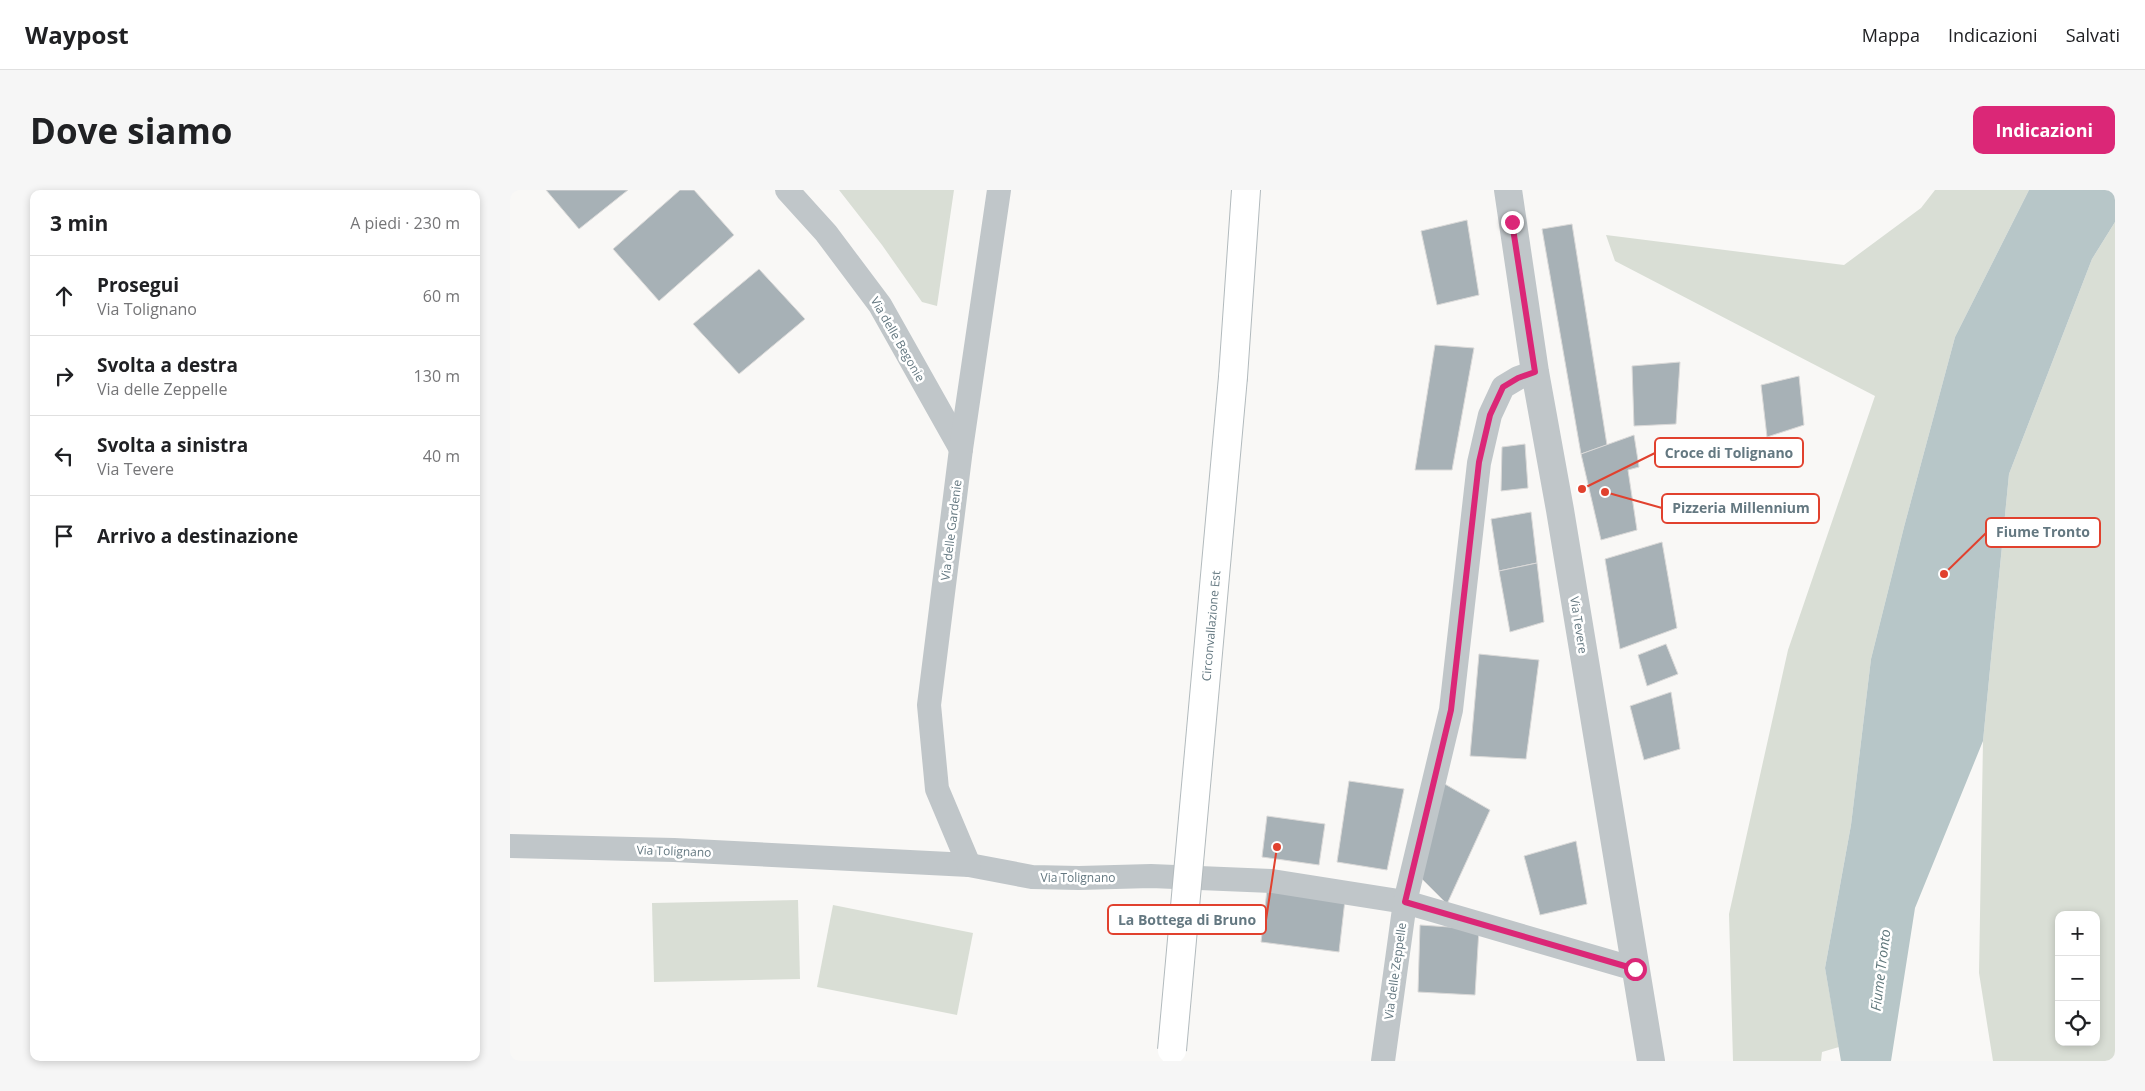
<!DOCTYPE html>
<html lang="it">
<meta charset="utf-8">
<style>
:root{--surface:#fff;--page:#f6f6f6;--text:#202124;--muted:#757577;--line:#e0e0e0;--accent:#db2777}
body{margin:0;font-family:"Open Sans",sans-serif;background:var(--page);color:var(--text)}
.controls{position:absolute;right:15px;bottom:15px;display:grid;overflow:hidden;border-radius:10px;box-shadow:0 2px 8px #0003}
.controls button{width:45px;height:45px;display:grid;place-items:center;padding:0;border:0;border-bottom:1px solid var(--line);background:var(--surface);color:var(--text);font:25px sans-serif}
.stop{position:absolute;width:15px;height:15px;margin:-11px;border:4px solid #db2777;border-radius:50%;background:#fff}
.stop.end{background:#db2777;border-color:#fff;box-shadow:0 1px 5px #0008}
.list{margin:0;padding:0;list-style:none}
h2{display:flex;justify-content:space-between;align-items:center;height:65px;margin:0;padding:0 20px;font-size:21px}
h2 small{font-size:16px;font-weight:400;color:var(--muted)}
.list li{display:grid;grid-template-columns:32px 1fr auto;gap:15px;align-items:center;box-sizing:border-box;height:80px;padding:0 20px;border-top:1px solid var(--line)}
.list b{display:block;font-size:19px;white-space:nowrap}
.list p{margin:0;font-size:16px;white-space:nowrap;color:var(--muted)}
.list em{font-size:16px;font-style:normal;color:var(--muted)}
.icon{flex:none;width:28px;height:28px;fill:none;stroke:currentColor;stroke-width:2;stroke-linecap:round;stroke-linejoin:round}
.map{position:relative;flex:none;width:1605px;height:871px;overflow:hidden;border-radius:10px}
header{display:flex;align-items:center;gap:30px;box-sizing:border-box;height:70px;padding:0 25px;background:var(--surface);border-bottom:1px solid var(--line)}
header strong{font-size:24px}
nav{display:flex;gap:28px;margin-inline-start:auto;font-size:18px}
.intro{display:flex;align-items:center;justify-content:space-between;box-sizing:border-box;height:120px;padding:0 30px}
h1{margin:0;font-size:35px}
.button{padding:12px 22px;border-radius:10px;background:var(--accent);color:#fff;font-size:18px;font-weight:700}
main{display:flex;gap:30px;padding:0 30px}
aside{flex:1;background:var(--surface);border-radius:10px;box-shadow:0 2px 8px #0003}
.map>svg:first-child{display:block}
.green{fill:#d9ded5;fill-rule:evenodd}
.water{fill:#b7c6c8}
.building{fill:#a7b1b6;stroke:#dbdad9}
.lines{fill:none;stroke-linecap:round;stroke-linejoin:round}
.secondary-casing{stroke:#b2babd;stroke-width:30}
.minor{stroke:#c0c6c9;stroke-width:24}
.tertiary{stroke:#c0c6c9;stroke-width:28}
.secondary{stroke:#fff;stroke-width:28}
.secondary-bridge-casing{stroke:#b2babd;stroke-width:30;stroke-linecap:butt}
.secondary-bridge{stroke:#fff;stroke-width:28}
.route{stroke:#db2777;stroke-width:6}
.labels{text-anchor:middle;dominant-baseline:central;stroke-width:5;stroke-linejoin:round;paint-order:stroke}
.street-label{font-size:12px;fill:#647881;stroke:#fff}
.water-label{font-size:14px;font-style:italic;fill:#5f777b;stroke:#fff}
.leader{fill:none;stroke:#e1412e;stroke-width:2}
.callout-dot{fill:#e1412e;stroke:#fff;stroke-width:2}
.callout{fill:#fff;stroke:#e1412e;stroke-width:2}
.callout-label{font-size:14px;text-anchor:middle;font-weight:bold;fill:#647881}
</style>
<header>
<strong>Waypost</strong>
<nav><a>Mappa</a><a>Indicazioni</a><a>Salvati</a></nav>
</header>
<div class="intro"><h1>Dove siamo</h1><a class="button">Indicazioni</a></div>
<main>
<aside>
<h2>3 min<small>A piedi · 230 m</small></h2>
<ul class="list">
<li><svg class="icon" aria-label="ahead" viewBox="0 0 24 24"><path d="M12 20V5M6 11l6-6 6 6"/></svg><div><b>Prosegui</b><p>Via Tolignano</p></div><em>60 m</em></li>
<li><svg class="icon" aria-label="right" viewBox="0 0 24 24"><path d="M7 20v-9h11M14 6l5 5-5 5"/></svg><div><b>Svolta a destra</b><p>Via delle Zeppelle</p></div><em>130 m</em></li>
<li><svg class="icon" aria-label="left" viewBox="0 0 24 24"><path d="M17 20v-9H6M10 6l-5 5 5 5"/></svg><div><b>Svolta a sinistra</b><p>Via Tevere</p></div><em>40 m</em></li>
<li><svg class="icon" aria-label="arrive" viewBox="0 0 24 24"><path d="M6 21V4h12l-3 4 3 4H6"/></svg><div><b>Arrivo a destinazione</b></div></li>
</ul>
</aside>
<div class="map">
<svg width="1605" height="871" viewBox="0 0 1605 871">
<rect width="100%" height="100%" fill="#f9f8f6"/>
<g class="green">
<path d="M329,0H444L427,116L412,112L372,55Z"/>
<path d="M1425,0H1519L1445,147L1394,337L1361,469L1341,635L1315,778L1329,857L1312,862L1311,871H1223L1219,724L1278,460L1365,206L1105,71L1096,45L1334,75L1411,18Z"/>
<path d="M1605,32V871H1483L1469,783L1473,551L1499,284L1582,69ZM1549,725H1586V852H1549Z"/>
<path d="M288,710L290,789L144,792L142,713Z"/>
<path d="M323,715L463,743L447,825L307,797Z"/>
</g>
<path class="water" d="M1519,0H1605V32L1582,69L1499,284L1473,551L1405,718L1381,871H1331L1315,778L1341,635L1361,469L1394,337L1445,147Z"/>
<g class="building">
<path d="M36,0H118L69,39Z"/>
<path d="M170,0H184L224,45L149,111L103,59Z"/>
<path d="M957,30L969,105L927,115L911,41Z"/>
<path d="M1062,34L1097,255L1071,264L1032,39Z"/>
<path d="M249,79L295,129L229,184L183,134Z"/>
<path d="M925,155L964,158L942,280H905Z"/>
<path d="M1170,172L1166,234L1124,236L1122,176Z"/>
<path d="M1289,186L1294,235L1257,247L1251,195Z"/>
<path d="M1124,245L1129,277L1118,280L1127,340L1091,350L1071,264Z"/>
<path d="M1015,254L1018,298L991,301L992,257Z"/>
<path d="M1021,322L1027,373L989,381L981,329Z"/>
<path d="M1152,352L1167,438L1110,459L1095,369Z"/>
<path d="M1027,373L1034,432L1000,442L989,381Z"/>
<path d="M1156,454L1168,484L1137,496L1128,465Z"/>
<path d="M969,464L1029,470L1016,569L960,566Z"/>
<path d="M1161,502L1170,559L1134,570L1120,516Z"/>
<path d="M839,591L894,599L877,680L827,672Z"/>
<path d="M933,593L980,620L937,714L910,687Z"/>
<path d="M757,626L815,634L809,675L752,667Z"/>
<path d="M1066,651L1077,714L1030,725L1014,666Z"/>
<path d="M757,700L835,710L829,762L751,752Z"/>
<path d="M910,735L969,739L965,805L908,802Z"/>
</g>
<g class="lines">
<g class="secondary-casing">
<path id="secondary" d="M723,187L736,0"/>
</g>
<g class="minor">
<path d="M277,0L316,43L370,115L451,259"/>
<path d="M0,656L164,660L459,675L522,687L569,688L641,686L762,691L895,712L1125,779"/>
<path d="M459,675L427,599L419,515L451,259L489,0"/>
<path d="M873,871L895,712L941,520L969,273L980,225L993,197L1008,188L1025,182"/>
</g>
<path class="tertiary" d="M998,0L1025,182L1050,320L1141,871"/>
<use href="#secondary" class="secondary"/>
<g class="secondary-bridge-casing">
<g id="secondary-bridge">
<path id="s1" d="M662,860L723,187"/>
</g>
</g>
<use href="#secondary-bridge" class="secondary-bridge"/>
</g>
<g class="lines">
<path class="route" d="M1002,32L1025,182L1008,188L993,197L980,225L969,272L941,520L895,712L1125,779"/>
</g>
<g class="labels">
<g class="street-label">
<text transform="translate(388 149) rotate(60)">Via delle Begonie</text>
<text transform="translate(441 340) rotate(-83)">Via delle Gardenie</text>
<text transform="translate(1069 435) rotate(81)">Via Tevere</text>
<text stroke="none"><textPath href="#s1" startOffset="426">Circonvallazione Est</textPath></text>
<text transform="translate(164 661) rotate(2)">Via Tolignano</text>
<text x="568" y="687">Via Tolignano</text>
<text transform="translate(885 781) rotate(-82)">Via delle Zeppelle</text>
</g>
<g class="water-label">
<text transform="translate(1370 780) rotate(-83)">Fiume Tronto</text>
</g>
</g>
<path class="leader" d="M1072 299L1145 263M1095 302L1152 318M1434 384L1476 343M767 657L756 730"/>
<g class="callout-dot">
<circle cx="1072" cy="299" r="5"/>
<circle cx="1095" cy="302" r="5"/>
<circle cx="1434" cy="384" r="5"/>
<circle cx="767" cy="657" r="5"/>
</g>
<g class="callout">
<rect x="1145" y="248" width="148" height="29" rx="5"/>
<rect x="1152" y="304" width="157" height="29" rx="5"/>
<rect x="1476" y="328" width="114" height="29" rx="5"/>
<rect x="598" y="715" width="158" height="29" rx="5"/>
</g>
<g class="callout-label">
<text x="1219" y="268">Croce di Tolignano</text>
<text x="1231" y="323">Pizzeria Millennium</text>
<text x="1533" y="347">Fiume Tronto</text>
<text x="677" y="735">La Bottega di Bruno</text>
</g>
</svg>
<div class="controls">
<button>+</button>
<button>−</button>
<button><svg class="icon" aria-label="locate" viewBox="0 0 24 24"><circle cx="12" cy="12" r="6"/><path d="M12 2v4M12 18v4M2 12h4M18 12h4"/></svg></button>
</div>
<div class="stop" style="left:1125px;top:779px"></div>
<div class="stop end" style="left:1002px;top:32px"></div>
</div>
</main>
